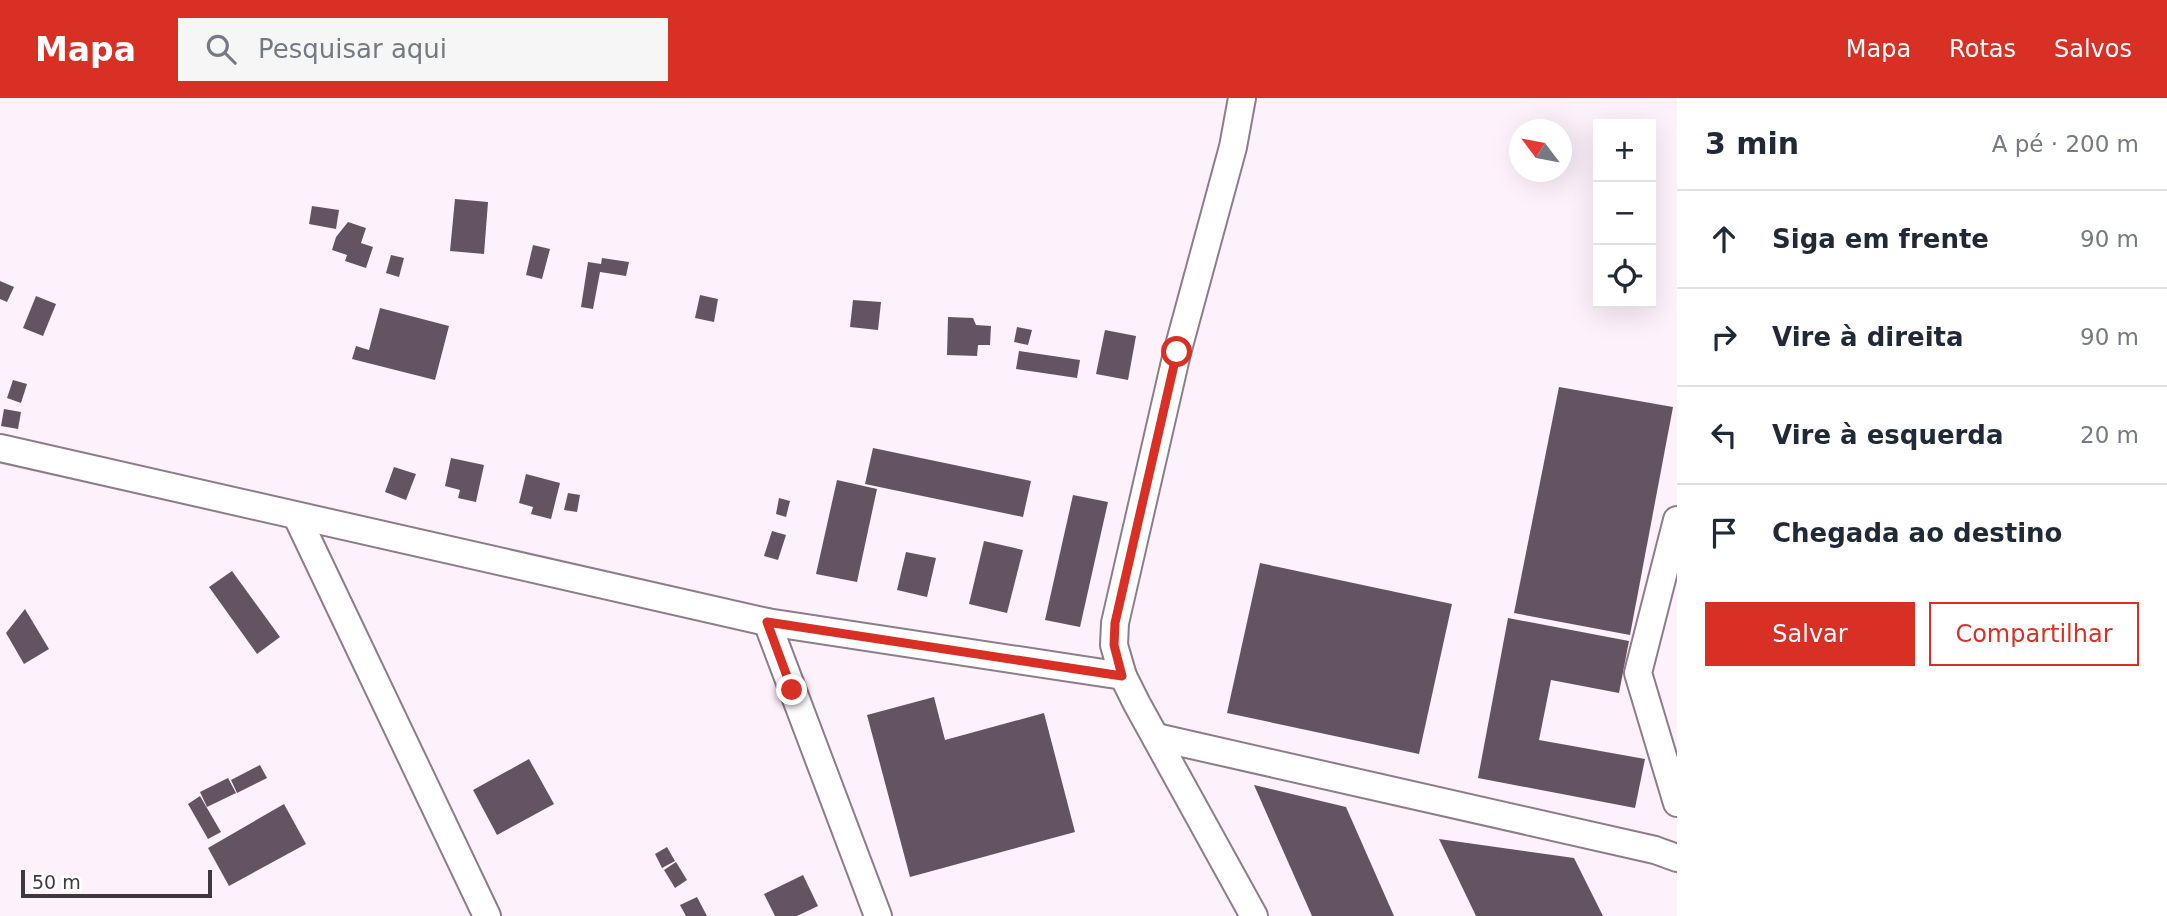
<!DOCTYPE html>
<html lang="pt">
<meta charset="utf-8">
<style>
:root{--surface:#fff;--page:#f6f6f7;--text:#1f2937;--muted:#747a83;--line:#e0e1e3;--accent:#d93025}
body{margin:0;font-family:"DejaVu Sans",sans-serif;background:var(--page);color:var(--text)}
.controls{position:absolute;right:21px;top:21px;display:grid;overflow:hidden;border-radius:0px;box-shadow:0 7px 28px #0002}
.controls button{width:63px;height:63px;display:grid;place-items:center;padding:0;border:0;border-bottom:2px solid var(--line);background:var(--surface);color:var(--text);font:35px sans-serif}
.compass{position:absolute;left:1509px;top:21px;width:63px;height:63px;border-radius:50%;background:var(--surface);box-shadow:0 7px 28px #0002;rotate:302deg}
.scale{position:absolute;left:21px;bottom:18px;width:191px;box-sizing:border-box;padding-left:7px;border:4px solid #40383f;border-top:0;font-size:19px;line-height:24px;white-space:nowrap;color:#40383f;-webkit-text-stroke:5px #fff;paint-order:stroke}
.stop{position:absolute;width:21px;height:21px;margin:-16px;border:5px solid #d93025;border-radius:50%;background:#fff}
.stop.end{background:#d93025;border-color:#fff;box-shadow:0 2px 7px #0008}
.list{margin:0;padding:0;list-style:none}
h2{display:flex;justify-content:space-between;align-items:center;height:91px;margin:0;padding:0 28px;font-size:30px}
h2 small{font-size:23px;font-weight:400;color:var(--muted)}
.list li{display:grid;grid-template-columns:46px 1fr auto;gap:21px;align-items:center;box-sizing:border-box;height:98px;padding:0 28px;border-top:2px solid var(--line)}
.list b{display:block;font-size:26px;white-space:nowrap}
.list em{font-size:23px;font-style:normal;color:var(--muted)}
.actions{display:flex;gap:14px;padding:21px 28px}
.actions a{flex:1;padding:16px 0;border:2px solid var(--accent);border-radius:0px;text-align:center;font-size:24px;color:var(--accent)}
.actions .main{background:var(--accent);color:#fff}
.icon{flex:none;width:38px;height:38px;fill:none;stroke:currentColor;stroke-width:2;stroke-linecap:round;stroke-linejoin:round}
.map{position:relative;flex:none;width:1677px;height:818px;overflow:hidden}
header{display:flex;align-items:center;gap:42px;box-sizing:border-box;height:98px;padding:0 35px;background:var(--accent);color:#fff}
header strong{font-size:33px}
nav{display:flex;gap:38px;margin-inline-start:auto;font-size:24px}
.search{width:490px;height:63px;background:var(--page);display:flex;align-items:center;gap:18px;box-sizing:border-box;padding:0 24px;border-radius:0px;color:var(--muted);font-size:26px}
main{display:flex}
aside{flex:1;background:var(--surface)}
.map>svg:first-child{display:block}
.building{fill:#645461}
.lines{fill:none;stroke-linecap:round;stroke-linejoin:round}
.minor-casing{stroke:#8d7c8a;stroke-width:30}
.minor{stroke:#fff;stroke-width:26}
.route{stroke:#d93025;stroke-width:9}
</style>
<header>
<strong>Mapa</strong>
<div class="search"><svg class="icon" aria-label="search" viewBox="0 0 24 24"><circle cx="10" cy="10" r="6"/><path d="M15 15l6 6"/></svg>Pesquisar aqui</div>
<nav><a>Mapa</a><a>Rotas</a><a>Salvos</a></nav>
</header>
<main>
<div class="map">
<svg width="1677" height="818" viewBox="0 0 1677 818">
<rect width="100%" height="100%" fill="#fdf1fb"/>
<g class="building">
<path d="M455,101L488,104L484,156L450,153Z"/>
<path d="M312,108L339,112L336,131L309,126Z"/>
<path d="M348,124L366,130L361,145L373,149L366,170L345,163L347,157L332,152L336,139Z"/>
<path d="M533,147L550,151L542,181L526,177Z"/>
<path d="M391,157L404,160L399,179L386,175Z"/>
<path d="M602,160L629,164L626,178L600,174L593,211L581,209L588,164L601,166Z"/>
<path d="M0,183L14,189L7,204L0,201Z"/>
<path d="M700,197L718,201L714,224L695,220Z"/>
<path d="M36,198L56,206L43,238L23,230Z"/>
<path d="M853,202L881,204L878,232L850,229Z"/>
<path d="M380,210L449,228L435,282L352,261L356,248L369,252Z"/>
<path d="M948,219L973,220L976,227L991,228L990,247H978L977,258L947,257Z"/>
<path d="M1017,229L1032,232L1028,247L1014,244Z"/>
<path d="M1105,232L1136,238L1128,282L1096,276Z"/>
<path d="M1019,253L1080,262L1077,280L1016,271Z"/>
<path d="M13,282L27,286L21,305L7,300Z"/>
<path d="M1559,289L1673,309L1630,537L1514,515Z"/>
<path d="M4,311L21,314L18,331L1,328Z"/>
<path d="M873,350L1031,383L1023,419L865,386Z"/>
<path d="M451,360L484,367L476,404L458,400L460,392L445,388Z"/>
<path d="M394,369L416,376L406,402L385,394Z"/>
<path d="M526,376L560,385L551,421L531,416L533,409L519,405Z"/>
<path d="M837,382L877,391L857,484L816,476Z"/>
<path d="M568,395L580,397L577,414L564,412Z"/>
<path d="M1073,397L1108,404L1080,529L1045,522Z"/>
<path d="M779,400L790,403L786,419L776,416Z"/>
<path d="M772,433L786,437L778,462L764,458Z"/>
<path d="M984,443L1023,452L1007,515L969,506Z"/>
<path d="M906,454L936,460L927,499L897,492Z"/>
<path d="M1260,465L1452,506L1419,656L1227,615Z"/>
<path d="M232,473L280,539L257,556L209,489Z"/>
<path d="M25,511L49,551L24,566L6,535Z"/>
<path d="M1508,520L1629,543L1619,595L1551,582L1539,642L1645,661L1635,710L1478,680Z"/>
<path d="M934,599L945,642L1044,615L1075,734L910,779L867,617Z"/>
<path d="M529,661L554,706L497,737L473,692Z"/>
<path d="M260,667L267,680L237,695L231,682Z"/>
<path d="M228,680L236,695L207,709L200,694Z"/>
<path d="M1254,687L1346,709L1394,818H1312Z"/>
<path d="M200,698L221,734L208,741L188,706Z"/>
<path d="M284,706L306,746L229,788L208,750Z"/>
<path d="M1439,741L1574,760L1603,818H1476Z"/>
<path d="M667,749L675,763L662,770L655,756Z"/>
<path d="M676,764L687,782L675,790L664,772Z"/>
<path d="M803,777L818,808L797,818H775L764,796Z"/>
<path d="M697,799L707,818H686L680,807Z"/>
</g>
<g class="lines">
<g class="minor-casing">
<g id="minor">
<path d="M1242,0L1233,49L1177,255L1115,525L1114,547L1123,578L1137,606L1254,818"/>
<path d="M0,350L767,524L1123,578"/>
<path d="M297,419L487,818"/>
<path d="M1677,422L1638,575L1677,705"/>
<path d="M767,524L878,818"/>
<path d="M1156,639L1655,752L1677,760"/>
</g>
</g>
<use href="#minor" class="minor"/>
</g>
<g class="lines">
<path class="route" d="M792,592L767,524L1122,578L1114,547L1115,525L1177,254"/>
</g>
</svg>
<div class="controls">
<button>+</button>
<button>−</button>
<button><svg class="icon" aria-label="locate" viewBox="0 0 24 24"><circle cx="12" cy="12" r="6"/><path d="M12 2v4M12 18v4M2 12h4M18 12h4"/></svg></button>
</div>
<svg class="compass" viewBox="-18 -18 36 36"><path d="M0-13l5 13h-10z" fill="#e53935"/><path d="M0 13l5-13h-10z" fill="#747a83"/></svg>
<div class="scale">50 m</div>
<div class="stop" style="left:1177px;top:254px"></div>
<div class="stop end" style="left:792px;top:592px"></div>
</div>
<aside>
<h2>3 min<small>A pé · 200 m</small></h2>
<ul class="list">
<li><svg class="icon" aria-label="ahead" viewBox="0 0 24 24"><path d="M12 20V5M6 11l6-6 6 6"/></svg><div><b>Siga em frente</b></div><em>90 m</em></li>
<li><svg class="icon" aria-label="right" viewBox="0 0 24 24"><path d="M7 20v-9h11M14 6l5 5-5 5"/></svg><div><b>Vire à direita</b></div><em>90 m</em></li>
<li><svg class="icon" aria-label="left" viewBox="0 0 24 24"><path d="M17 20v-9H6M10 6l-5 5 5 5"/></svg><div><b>Vire à esquerda</b></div><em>20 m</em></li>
<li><svg class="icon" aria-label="arrive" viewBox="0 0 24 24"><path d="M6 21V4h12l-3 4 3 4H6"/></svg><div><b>Chegada ao destino</b></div></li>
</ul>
<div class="actions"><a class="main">Salvar</a><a>Compartilhar</a></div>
</aside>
</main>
